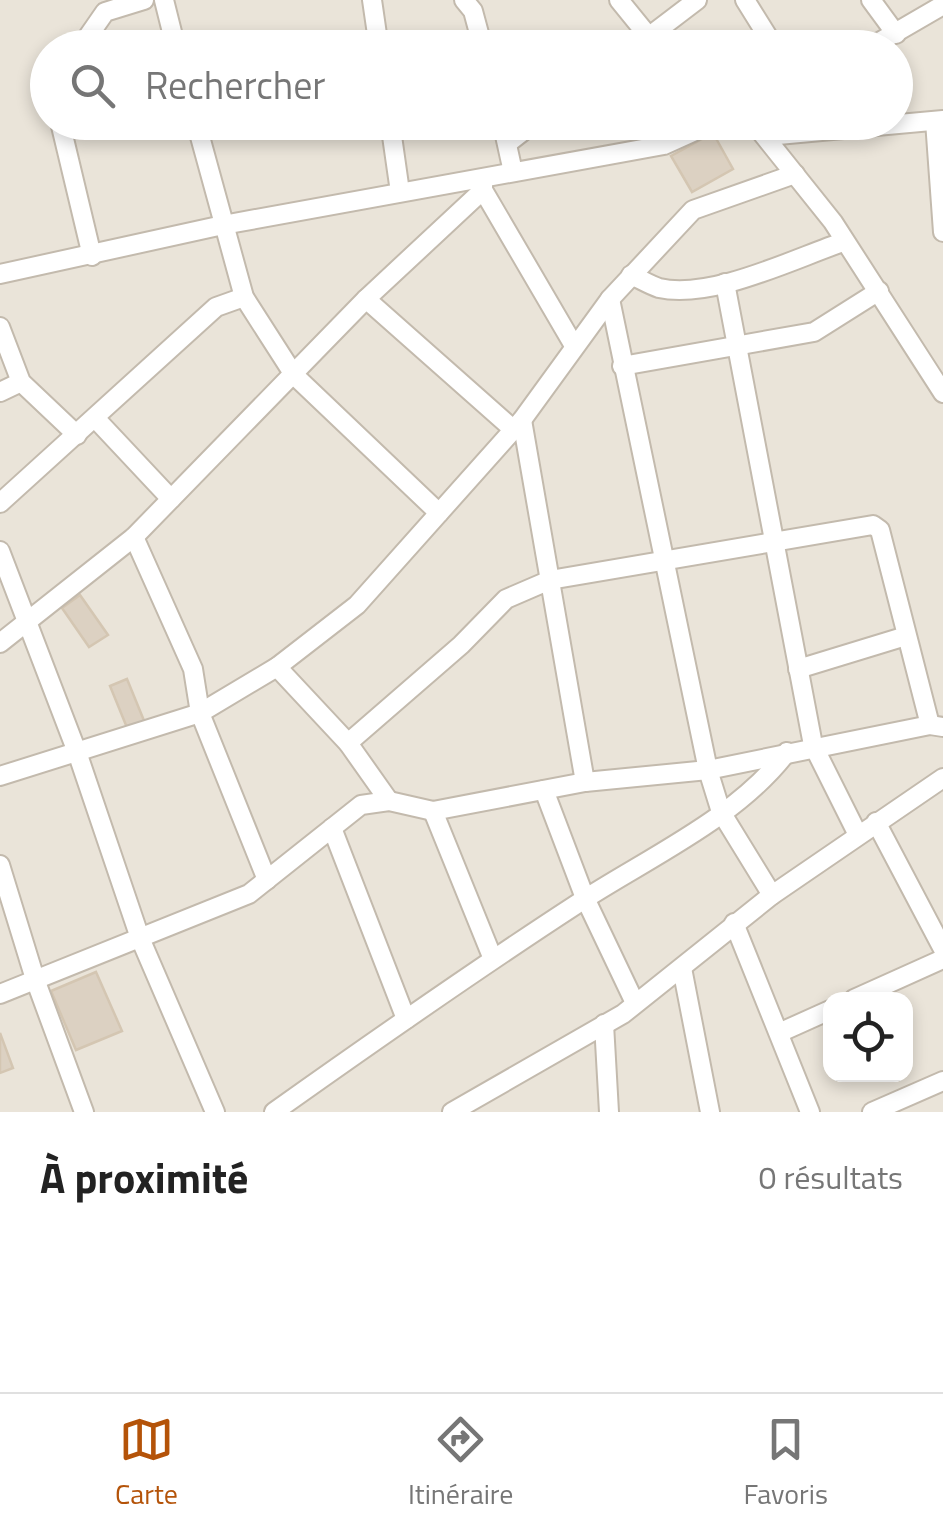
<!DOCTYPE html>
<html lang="fr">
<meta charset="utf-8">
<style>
:root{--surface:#fff;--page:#f6f6f6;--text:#222;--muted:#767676;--line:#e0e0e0;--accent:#b45309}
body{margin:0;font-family:"Titillium Web",sans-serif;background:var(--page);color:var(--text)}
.controls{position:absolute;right:30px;bottom:30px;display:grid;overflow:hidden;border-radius:20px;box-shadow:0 5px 15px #0003}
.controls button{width:90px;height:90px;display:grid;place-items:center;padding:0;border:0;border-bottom:2px solid var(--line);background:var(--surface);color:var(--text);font:50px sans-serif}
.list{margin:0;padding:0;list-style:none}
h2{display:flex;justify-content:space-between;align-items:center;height:130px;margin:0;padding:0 40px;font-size:42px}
h2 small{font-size:32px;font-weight:400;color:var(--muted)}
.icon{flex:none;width:55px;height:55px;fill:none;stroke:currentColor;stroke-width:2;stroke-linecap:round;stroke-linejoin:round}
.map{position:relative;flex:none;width:943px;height:1112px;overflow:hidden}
.search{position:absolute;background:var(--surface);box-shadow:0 5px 15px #0003;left:30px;right:30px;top:30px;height:110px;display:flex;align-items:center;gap:25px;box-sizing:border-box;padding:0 35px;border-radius:55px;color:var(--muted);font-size:38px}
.sheet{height:280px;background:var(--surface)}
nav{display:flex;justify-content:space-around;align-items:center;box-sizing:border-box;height:140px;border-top:2px solid var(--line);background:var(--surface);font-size:28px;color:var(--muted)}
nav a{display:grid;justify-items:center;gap:5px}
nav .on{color:var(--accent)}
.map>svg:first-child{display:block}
.residential{fill:#eae4d9;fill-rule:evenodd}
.building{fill:#dcd1c2;stroke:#d4c6b2;stroke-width:2.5}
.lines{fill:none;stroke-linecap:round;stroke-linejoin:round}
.street-casing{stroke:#c3baad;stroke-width:22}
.street{stroke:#fff;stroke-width:18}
</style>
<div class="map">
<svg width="943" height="1112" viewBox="0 0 943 1112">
<rect width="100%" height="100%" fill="#f6f3eb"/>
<path class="residential" d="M0,0H943V1112H0ZM48,48H896V122H48ZM830,999H906V1074H830Z"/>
<g class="building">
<path d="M713,133L733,169L692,192L671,156Z"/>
<path d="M80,595L108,635L89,647L62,608Z"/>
<path d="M127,679L145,723L128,730L110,686Z"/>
<path d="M96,972L122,1031L76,1050L51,991Z"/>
<path d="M0,1033L13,1068L0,1073Z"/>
</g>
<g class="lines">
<g class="street-casing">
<g id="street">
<path d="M164,0L176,48"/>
<path d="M372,0L379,48"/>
<path d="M464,0L473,11L483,48"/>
<path d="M619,0L658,48"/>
<path d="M745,0L775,48"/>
<path d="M871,0L896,34"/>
<path d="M80,48L105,12L144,0"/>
<path d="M634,48L697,0"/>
<path d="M869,48L943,5"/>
<path d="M935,121L943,232"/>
<path d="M60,122L92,256"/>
<path d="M196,122L244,297L294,375L439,513"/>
<path d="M390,122L400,192"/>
<path d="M502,122L513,172"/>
<path d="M753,122L833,222L943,393"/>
<path d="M767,136L943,120"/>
<path d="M508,143L535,122"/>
<path d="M483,183V190L573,344"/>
<path d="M0,274L223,225L664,145L715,122"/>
<path d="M631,275C640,279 650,285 659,288C711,300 793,259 843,242"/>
<path d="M725,283L813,745L858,835"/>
<path d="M366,299L514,430"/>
<path d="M610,299L708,770L721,812L772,895"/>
<path d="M0,327L21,382L77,435"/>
<path d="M622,366L814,332L879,291"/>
<path d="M0,392L21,382"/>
<path d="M95,418L171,499"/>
<path d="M522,420L585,782"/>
<path d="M0,503L216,307L244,297"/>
<path d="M134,537L193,669L200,713L267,880"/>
<path d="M0,551L77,752L140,938L215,1112"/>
<path d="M0,643L134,537L366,299L483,190"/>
<path d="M277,667L348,743L389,801"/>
<path d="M798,669L906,636"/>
<path d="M348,743L461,645L506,599L550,580L873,525L880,530L930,725"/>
<path d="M0,776L200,713L277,667L357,605L522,420L610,299L693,210L795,174"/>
<path d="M544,790L585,898L635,1003"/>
<path d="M433,811L493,959"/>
<path d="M876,822L943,949"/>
<path d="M332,828L406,1019"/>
<path d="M0,865L35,979L84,1112"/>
<path d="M734,923L810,1112"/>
<path d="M682,968L710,1112"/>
<path d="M0,994L249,894L361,805L389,801L433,811L585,782L708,770L930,725L943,727"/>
<path d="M854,999L943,959"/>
<path d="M604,1024L609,1112"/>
<path d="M781,1032L830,1010"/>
<path d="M274,1112C374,1041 474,971 577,904C647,858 736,819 787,752"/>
<path d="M452,1112L623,1014L772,895L943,778"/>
<path d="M872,1112L943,1081"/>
</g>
</g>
<use href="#street" class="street"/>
</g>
</svg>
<div class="controls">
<button><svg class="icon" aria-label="locate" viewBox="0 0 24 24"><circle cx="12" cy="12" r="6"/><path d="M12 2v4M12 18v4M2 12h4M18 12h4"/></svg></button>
</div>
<div class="search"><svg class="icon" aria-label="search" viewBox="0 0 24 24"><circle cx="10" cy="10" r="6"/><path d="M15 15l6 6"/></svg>Rechercher</div>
</div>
<section class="sheet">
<h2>À proximité<small>0 résultats</small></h2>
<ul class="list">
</ul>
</section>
<nav>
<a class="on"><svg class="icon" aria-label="map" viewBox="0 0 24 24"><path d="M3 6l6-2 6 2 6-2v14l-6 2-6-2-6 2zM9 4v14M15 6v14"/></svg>Carte</a>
<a><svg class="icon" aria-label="directions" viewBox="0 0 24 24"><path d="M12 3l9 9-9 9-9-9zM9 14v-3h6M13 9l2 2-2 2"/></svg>Itinéraire</a>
<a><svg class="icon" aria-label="saved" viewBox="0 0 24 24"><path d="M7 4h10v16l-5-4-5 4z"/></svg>Favoris</a>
</nav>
